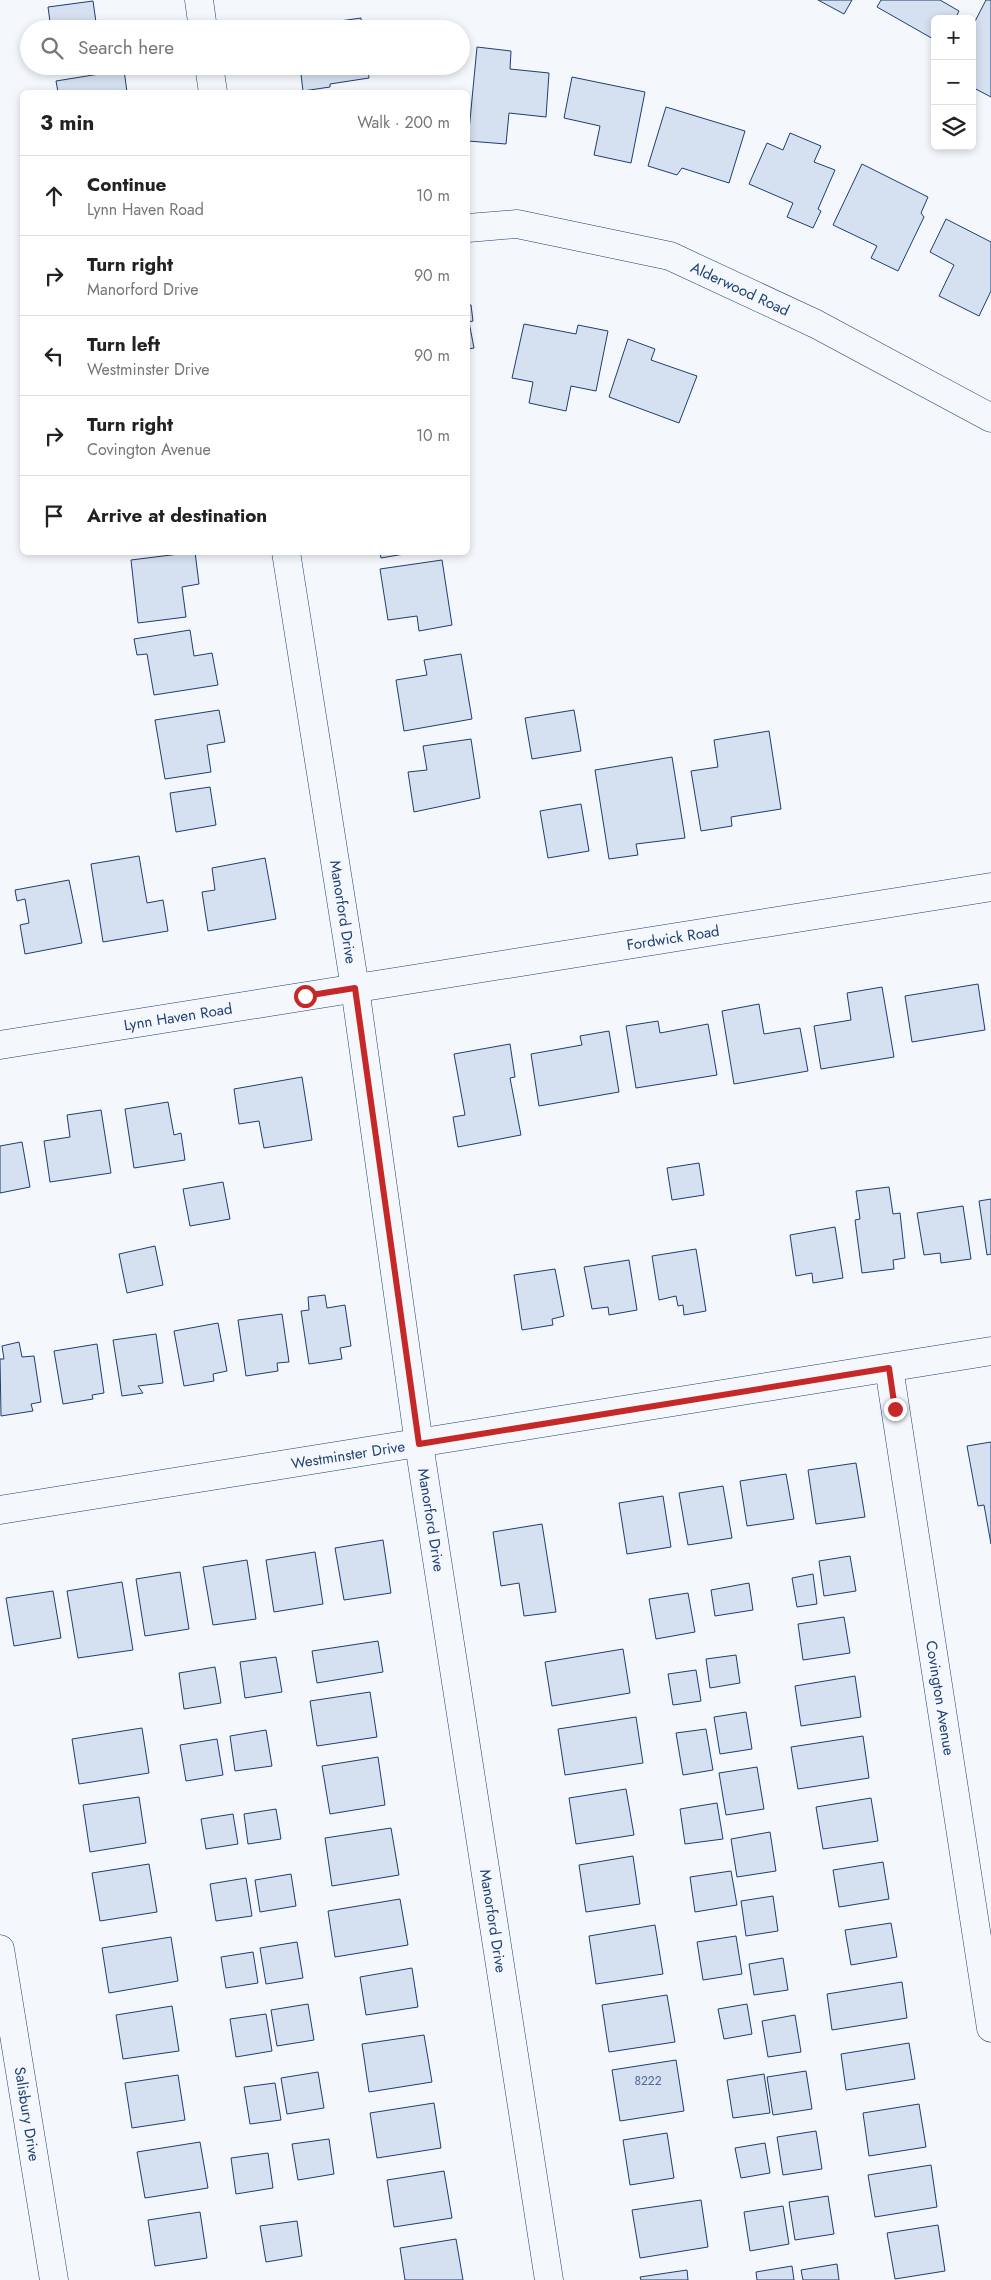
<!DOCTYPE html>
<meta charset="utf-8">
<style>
:root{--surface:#fff;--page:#f6f6f6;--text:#222;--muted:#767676;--line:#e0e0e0}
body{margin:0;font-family:Jost,sans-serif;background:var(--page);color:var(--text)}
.controls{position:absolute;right:15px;top:15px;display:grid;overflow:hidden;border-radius:8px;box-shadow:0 2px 8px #0003}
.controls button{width:45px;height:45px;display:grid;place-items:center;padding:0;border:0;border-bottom:1px solid var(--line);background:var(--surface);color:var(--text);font:25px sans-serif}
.stop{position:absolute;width:15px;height:15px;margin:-11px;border:4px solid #c62828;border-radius:50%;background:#fff}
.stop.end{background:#c62828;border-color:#fff;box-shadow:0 1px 5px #0008}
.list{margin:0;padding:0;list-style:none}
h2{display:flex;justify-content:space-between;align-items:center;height:65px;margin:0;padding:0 20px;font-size:21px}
h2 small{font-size:16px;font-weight:400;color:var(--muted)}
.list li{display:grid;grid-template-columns:32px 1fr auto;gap:15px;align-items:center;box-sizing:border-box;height:80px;padding:0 20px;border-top:1px solid var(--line)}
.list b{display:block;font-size:19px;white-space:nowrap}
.list p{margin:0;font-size:16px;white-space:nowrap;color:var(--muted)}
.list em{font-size:16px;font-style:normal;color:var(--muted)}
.icon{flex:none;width:28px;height:28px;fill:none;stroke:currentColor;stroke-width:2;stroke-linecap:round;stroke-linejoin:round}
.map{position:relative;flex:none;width:991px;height:2280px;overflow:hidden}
.search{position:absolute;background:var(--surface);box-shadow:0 2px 8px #0003;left:20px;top:20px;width:450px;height:55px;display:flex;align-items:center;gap:12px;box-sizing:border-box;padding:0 18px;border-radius:28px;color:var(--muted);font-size:19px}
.panel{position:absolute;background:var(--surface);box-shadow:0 2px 8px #0003;left:20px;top:90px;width:450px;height:465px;border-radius:8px}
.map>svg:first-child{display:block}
.building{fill:#d5e0f0;stroke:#1d3f73}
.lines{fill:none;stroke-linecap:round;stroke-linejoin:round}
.street-casing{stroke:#1d3f73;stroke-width:29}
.street{stroke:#f4f7fb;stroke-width:28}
.route{stroke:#c62828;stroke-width:6}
.labels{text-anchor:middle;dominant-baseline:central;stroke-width:4;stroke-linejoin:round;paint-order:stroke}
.number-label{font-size:12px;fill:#4b6792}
.street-label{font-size:15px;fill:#1d3f73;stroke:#f4f7fb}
</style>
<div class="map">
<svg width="991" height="2280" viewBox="0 0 991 2280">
<rect width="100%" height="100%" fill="#f4f7fb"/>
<g class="building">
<path d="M818,0H852L844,14Z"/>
<path d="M881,0H940L959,11L955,19H935V40L877,7Z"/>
<path d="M986,0H991V97L972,87V27Z"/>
<path d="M93,1L97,29H51L48,7Z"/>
<path d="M361,18L362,29H312L311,25Z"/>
<path d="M477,47L511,51L510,69L549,73L546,117L509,113L506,144L468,141Z"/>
<path d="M300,66H368L369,78L330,84V87L303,91Z"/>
<path d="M124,70L127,92H58L56,81Z"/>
<path d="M572,77L645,92L631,163L594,155L600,126L564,118Z"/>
<path d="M666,107L745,131L729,183L682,168L677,175L648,166Z"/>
<path d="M790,133L821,146L814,162L835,170L818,209L821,211L813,228L787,217L793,203L749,184L767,143L783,150Z"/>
<path d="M862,164L928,197L921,213L924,217L898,271L871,258L877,246L833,225Z"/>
<path d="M946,219L991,242V291L979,316L939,296L954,265L930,252Z"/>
<path d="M468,305H471L473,321L469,322L474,348L468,349Z"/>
<path d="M524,324L576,334L578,325L608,331L596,391L571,386L566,411L529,403L533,382L512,378Z"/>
<path d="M628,339L655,349L651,360L697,376L679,423L609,397Z"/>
<path d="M195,552L199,584L182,587L186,617L138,623L131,560Z"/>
<path d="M380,552H416L381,558Z"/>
<path d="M442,560L452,625L419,631L417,616L388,620L380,569Z"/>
<path d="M190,630L194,656L212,653L218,685L154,695L147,654L137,655L134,639Z"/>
<path d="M461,654L472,719L404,731L396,680L427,675L424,660Z"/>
<path d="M219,710L225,742L207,745L211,772L165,779L155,720Z"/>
<path d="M574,710L581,751L532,759L525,718Z"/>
<path d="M769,731L781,809L731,817L732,826L701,831L691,771L718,767L714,740Z"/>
<path d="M471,739L480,798L414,812L408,772L427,770L423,746Z"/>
<path d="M672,757L685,838L636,844L638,855L609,859L595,770Z"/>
<path d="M210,787L216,825L176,832L170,793Z"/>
<path d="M581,804L589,851L548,858L540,811Z"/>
<path d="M139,856L147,903L163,900L168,931L103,942L91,864Z"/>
<path d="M265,858L276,919L208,931L202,892L215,890L212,868Z"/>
<path d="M69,880L82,943L25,954L20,925L29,923L25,899L17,901L15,890Z"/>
<path d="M978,984L985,1030L912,1042L905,996Z"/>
<path d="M882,987L894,1057L821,1069L814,1026L851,1020L847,993Z"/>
<path d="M759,1004L764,1034L800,1028L808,1071L734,1084L722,1011Z"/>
<path d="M658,1021L660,1033L708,1024L717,1075L636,1088L626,1026Z"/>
<path d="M609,1031L619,1092L539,1106L531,1054L582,1045L580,1036Z"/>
<path d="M510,1044L515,1077L510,1078L521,1135L458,1147L453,1117L465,1115L454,1054Z"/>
<path d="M302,1077L312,1140L264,1148L259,1121L239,1124L234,1089Z"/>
<path d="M168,1102L174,1135L181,1133L185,1160L134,1168L125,1109Z"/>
<path d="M101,1110L111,1173L50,1182L44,1141L70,1137L67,1115Z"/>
<path d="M22,1142L30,1187L0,1193V1146Z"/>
<path d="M699,1163L704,1195L672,1200L667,1168Z"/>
<path d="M223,1182L230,1219L190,1226L183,1189Z"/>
<path d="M889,1187L893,1214L900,1213L905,1258L893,1260L894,1269L862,1273L855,1220L860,1219L856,1191Z"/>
<path d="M991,1199V1254L987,1255L979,1201Z"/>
<path d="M963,1206L971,1259L941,1263L940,1253L924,1255L917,1213Z"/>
<path d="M835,1227L843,1278L813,1283L812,1273L796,1276L790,1235Z"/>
<path d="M155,1246L163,1285L127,1293L119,1254Z"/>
<path d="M696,1249L706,1311L684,1315L683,1305L678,1306L676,1296L659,1300L652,1256Z"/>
<path d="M629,1260L637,1310L609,1315L608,1307L592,1309L584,1267Z"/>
<path d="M555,1269L564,1316L552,1319L553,1325L522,1330L514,1275Z"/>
<path d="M325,1295L327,1308L345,1305L351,1346L340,1348L342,1359L309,1364L301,1311L309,1310L308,1297Z"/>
<path d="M282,1314L289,1362L277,1363L278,1371L246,1376L238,1320Z"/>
<path d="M218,1323L227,1371L213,1374L214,1381L184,1386L174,1331Z"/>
<path d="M156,1334L163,1383L138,1386L143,1393L122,1396L113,1340Z"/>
<path d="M19,1342L22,1357L34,1356L41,1402L31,1404L33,1411L1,1416L0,1359H4L2,1346Z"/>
<path d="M97,1344L104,1393L92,1395L93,1399L63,1404L54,1351Z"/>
<path d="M991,1442V1544L984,1505L978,1506L967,1446Z"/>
<path d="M856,1463L865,1517L816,1524L808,1470Z"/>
<path d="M786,1474L794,1519L747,1526L740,1481Z"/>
<path d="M723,1486L732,1538L688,1545L679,1493Z"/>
<path d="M663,1496L671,1547L627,1554L619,1503Z"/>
<path d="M542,1524L556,1612L524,1616L519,1583L501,1586L493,1532Z"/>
<path d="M383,1540L391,1593L344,1600L335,1548Z"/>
<path d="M315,1552L323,1604L274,1612L266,1560Z"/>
<path d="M850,1556L856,1591L824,1596L819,1561Z"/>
<path d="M247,1560L256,1619L213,1625L203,1567Z"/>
<path d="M180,1572L189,1629L145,1636L136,1579Z"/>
<path d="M813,1574L817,1604L797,1607L792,1578Z"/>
<path d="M122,1582L133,1650L78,1658L67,1591Z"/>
<path d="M749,1583L753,1610L715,1616L711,1590Z"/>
<path d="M53,1591L61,1638L14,1646L6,1598Z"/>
<path d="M688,1593L695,1632L656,1639L649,1599Z"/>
<path d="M844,1617L850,1653L803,1660L798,1624Z"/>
<path d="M378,1641L383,1672L317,1683L312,1651Z"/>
<path d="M623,1649L630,1693L552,1706L545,1662Z"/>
<path d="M736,1655L740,1683L710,1688L706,1659Z"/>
<path d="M276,1657L282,1692L245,1698L240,1662Z"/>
<path d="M215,1667L221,1703L184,1709L179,1673Z"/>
<path d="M696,1670L701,1701L673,1705L668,1674Z"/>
<path d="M855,1676L861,1717L801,1726L795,1686Z"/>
<path d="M370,1692L377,1737L317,1746L310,1701Z"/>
<path d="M746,1712L752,1749L720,1754L714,1717Z"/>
<path d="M636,1717L643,1763L565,1775L558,1729Z"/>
<path d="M142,1728L149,1773L79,1784L72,1739Z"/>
<path d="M706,1729L713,1770L683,1775L676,1733Z"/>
<path d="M266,1730L272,1766L235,1771L230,1736Z"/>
<path d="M863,1736L869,1778L798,1789L791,1747Z"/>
<path d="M217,1739L223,1775L186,1781L180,1745Z"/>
<path d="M378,1757L385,1805L330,1814L322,1766Z"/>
<path d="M757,1767L764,1809L726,1815L719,1773Z"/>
<path d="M626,1789L634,1835L576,1844L569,1798Z"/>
<path d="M139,1797L146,1843L90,1852L83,1805Z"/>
<path d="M871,1798L878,1841L823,1849L816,1807Z"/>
<path d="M717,1803L723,1839L685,1844L680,1809Z"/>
<path d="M276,1809L281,1839L248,1844L244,1814Z"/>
<path d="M233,1814L238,1844L206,1849L201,1819Z"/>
<path d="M391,1828L399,1875L332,1886L325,1838Z"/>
<path d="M770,1832L776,1871L737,1877L731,1839Z"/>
<path d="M633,1856L640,1904L586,1912L579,1865Z"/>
<path d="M883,1862L889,1899L839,1907L833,1870Z"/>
<path d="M149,1864L157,1912L100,1921L92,1873Z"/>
<path d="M731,1871L737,1905L695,1912L690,1877Z"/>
<path d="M291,1874L296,1906L260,1912L255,1880Z"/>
<path d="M246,1878L252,1916L216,1921L210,1884Z"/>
<path d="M773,1896L778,1931L746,1936L741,1901Z"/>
<path d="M400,1899L408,1945L335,1957L328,1911Z"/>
<path d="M891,1923L897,1957L851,1965L845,1930Z"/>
<path d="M655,1925L663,1974L596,1984L589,1936Z"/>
<path d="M736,1936L742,1974L703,1980L697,1942Z"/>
<path d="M171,1937L178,1981L109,1993L102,1948Z"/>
<path d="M297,1942L303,1978L266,1984L260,1948Z"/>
<path d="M253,1952L258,1983L226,1988L221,1957Z"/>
<path d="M783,1958L788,1990L754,1995L749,1964Z"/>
<path d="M412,1968L418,2007L366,2015L360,1977Z"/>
<path d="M902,1982L907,2018L832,2030L827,1994Z"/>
<path d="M667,1995L675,2042L609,2052L602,2005Z"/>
<path d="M308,2004L314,2040L277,2046L271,2010Z"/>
<path d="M747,2004L752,2034L724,2039L718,2009Z"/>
<path d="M172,2006L179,2051L123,2059L116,2015Z"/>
<path d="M266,2014L272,2051L236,2057L230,2019Z"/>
<path d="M795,2015L801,2052L768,2057L762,2021Z"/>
<path d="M424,2035L432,2082L369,2092L362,2044Z"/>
<path d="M909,2043L915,2079L846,2090L841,2054Z"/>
<path d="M676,2060L684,2111L620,2121L612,2070Z"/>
<path d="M806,2071L812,2109L773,2115L767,2077Z"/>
<path d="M318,2072L324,2108L287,2114L281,2078Z"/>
<path d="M764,2074L770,2113L733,2118L727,2080Z"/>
<path d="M178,2075L185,2120L132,2128L125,2083Z"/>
<path d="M275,2083L281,2120L250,2124L244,2087Z"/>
<path d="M434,2103L441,2148L377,2158L370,2113Z"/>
<path d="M919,2104L926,2147L869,2156L863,2113Z"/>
<path d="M816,2131L822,2169L783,2175L777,2137Z"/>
<path d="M667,2133L674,2178L630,2185L623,2140Z"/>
<path d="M329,2139L334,2174L298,2180L292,2144Z"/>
<path d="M200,2142L208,2188L145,2198L137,2152Z"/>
<path d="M765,2143L770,2173L741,2178L735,2148Z"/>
<path d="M268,2153L273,2188L236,2194L231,2158Z"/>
<path d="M931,2165L937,2207L875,2217L868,2175Z"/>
<path d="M444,2171L452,2218L394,2227L387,2180Z"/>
<path d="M828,2196L834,2234L795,2240L789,2202Z"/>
<path d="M701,2200L708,2247L640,2258L632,2210Z"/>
<path d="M783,2206L789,2244L750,2251L744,2212Z"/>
<path d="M200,2212L207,2258L155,2266L148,2220Z"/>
<path d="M297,2221L302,2256L266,2262L260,2226Z"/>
<path d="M938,2225L945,2271L895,2279L887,2233Z"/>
<path d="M456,2239L463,2280H405L400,2248Z"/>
<path d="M837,2264L839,2280H803L801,2270Z"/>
<path d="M792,2266L794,2280H757L756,2272Z"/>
<path d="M687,2270L688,2280H641L640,2277Z"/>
</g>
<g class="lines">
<g class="street-casing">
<g id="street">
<path d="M199,0L203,29"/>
<path d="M209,66L213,92"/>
<path d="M468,228L517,224L670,256L816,324L991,418"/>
<path d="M286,552L355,988L419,1444L549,2280"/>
<path d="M0,1045L991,887"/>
<path d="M889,1368L991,2028"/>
<path d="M0,1510L991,1351"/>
<path d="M0,1949L54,2280"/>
</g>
</g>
<use href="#street" class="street"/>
</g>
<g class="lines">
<path class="route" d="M305,996L355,988L419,1444L889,1368L895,1409"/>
</g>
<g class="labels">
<g class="number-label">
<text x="648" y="2081">8222</text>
</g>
<g class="street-label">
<text transform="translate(740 289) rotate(25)">Alderwood Road</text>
<text transform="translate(343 912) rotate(81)">Manorford Drive</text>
<text transform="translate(673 938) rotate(-9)">Fordwick Road</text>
<text transform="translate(178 1017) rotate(-9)">Lynn Haven Road</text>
<text transform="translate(348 1455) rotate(-9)">Westminster Drive</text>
<text transform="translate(431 1520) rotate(81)">Manorford Drive</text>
<text transform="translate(940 1698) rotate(81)">Covington Avenue</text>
<text transform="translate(493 1921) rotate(81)">Manorford Drive</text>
<text transform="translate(27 2114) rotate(81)">Salisbury Drive</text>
</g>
</g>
</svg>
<div class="controls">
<button>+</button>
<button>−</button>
<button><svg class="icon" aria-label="layers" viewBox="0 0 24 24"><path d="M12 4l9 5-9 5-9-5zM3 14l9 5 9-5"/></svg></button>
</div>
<div class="stop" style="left:305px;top:996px"></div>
<div class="stop end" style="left:895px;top:1409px"></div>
<div class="search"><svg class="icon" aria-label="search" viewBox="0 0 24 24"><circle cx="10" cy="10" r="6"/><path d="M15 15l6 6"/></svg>Search here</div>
<section class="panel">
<h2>3 min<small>Walk · 200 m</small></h2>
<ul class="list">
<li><svg class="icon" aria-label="ahead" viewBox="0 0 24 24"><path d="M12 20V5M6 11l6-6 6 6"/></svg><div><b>Continue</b><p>Lynn Haven Road</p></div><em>10 m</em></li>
<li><svg class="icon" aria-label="right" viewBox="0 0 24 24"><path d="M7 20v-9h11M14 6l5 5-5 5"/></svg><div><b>Turn right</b><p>Manorford Drive</p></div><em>90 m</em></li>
<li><svg class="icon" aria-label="left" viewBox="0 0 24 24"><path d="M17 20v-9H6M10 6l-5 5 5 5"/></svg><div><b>Turn left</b><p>Westminster Drive</p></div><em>90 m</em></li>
<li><svg class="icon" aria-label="right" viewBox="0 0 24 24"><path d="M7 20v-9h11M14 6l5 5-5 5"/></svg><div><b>Turn right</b><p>Covington Avenue</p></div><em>10 m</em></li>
<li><svg class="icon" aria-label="arrive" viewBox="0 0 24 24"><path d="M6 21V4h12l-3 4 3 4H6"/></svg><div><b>Arrive at destination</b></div></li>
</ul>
</section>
</div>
